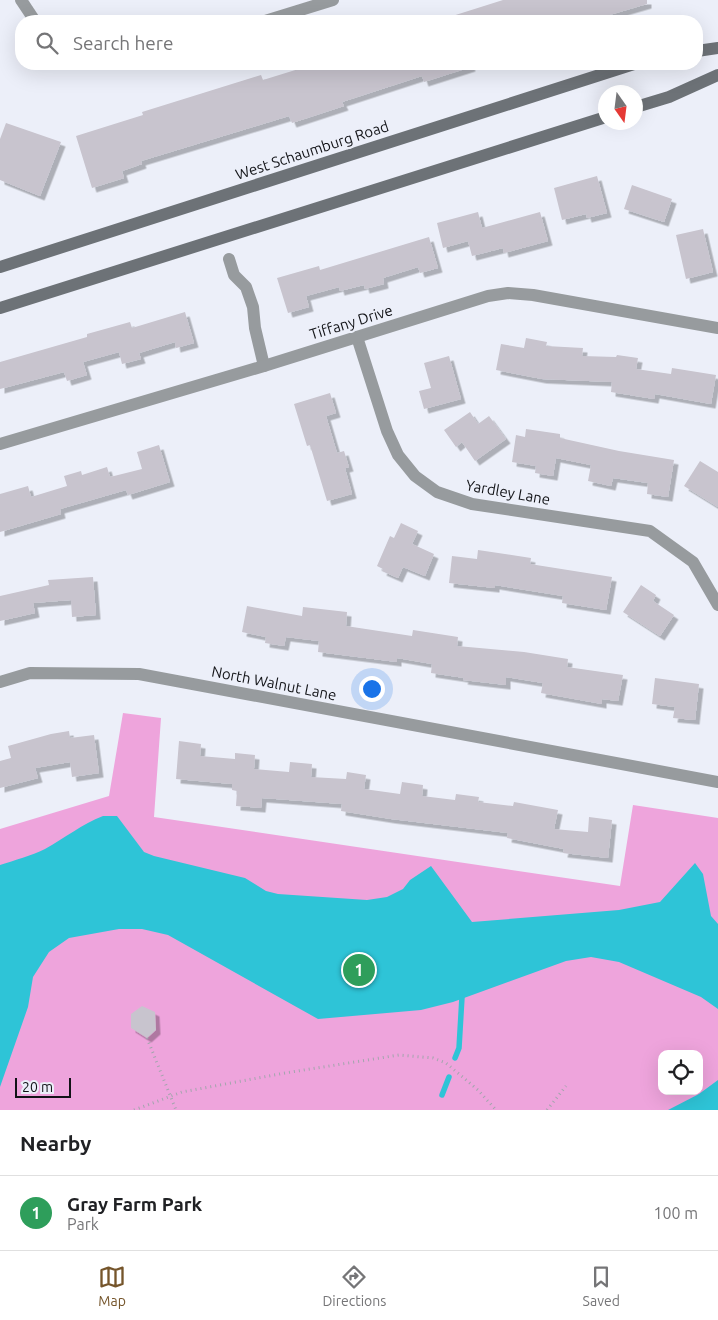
<!DOCTYPE html>
<style>
:root{--surface:#fff;--page:#f2f2f2;--text:#202124;--muted:#757577;--line:#e0e0e0;--accent:#75552b}
body{margin:0;font-family:Ubuntu,sans-serif;background:var(--page);color:var(--text)}
.controls{position:absolute;right:15px;bottom:15px;display:grid;overflow:hidden;border-radius:10px;box-shadow:0 5px 20px #0002}
.controls button{width:45px;height:45px;display:grid;place-items:center;padding:0;border:0;border-bottom:1px solid var(--line);background:var(--surface);color:var(--text);font:25px sans-serif}
.compass{position:absolute;left:598px;top:85px;width:45px;height:45px;border-radius:50%;background:var(--surface);box-shadow:0 5px 20px #0002;rotate:166deg}
.scale{position:absolute;left:15px;bottom:12px;width:56px;box-sizing:border-box;padding-left:5px;border:2px solid #121317;border-top:0;font-size:14px;line-height:18px;white-space:nowrap;color:#121317;-webkit-text-stroke:4px #eceff9;paint-order:stroke}
.you{position:absolute;left:371px;top:688px;width:18px;height:18px;margin:-12px;border:4px solid #fff;border-radius:50%;background:#1a73e8;box-shadow:0 0 0 8px #1a73e833}
.badge{display:grid;place-items:center;width:32px;height:32px;border-radius:50%;background:var(--accent);color:#fff;font-size:16px;font-weight:700}
.pin{position:absolute;translate:-50% -50%;border:2px solid #fff;box-shadow:0 1px 5px #0006}
.list{margin:0;padding:0;list-style:none}
h2{display:flex;justify-content:space-between;align-items:center;height:65px;margin:0;padding:0 20px;font-size:21px}
h2 small{font-size:16px;font-weight:400;color:var(--muted)}
.list li{display:grid;grid-template-columns:32px 1fr auto;gap:15px;align-items:center;box-sizing:border-box;height:75px;padding:0 20px;border-top:1px solid var(--line)}
.list b{display:block;font-size:19px;white-space:nowrap}
.list p{margin:0;font-size:16px;white-space:nowrap;color:var(--muted)}
.list em{font-size:16px;font-style:normal;color:var(--muted)}
.icon{flex:none;width:28px;height:28px;fill:none;stroke:currentColor;stroke-width:2;stroke-linecap:round;stroke-linejoin:round}
.map{position:relative;flex:none;width:718px;height:1110px;overflow:hidden}
.search{position:absolute;background:var(--surface);box-shadow:0 5px 20px #0002;left:15px;right:15px;top:15px;height:55px;display:flex;align-items:center;gap:12px;box-sizing:border-box;padding:0 18px;border-radius:20px;color:var(--muted);font-size:19px}
.sheet{height:140px;background:var(--surface)}
nav{display:flex;justify-content:space-around;align-items:center;box-sizing:border-box;height:70px;border-top:1px solid var(--line);background:var(--surface);font-size:14px;color:var(--muted)}
nav a{display:grid;justify-items:center;gap:2px}
nav .on{color:var(--accent)}
.map>svg:first-child{display:block}
.green{fill:#eea4dc;fill-rule:evenodd}
.water{fill:#2ec4d7}
.lines{fill:none;stroke-linecap:round;stroke-linejoin:round}
.stream{stroke:#2ec4d7;stroke-width:5.5}
.building{fill:#c8c4ce;filter:url(#shadow)}
.path{stroke:#a3a5ad;stroke-width:3;stroke-dasharray:1 4;stroke-linecap:butt}
.pedestrian{stroke:#979b9e;stroke-width:12}
.minor{stroke:#979b9e;stroke-width:12}
.tertiary{stroke:#979b9e;stroke-width:12}
.secondary{stroke:#6d7277;stroke-width:12}
.labels{text-anchor:middle;dominant-baseline:central;stroke-width:4.5;stroke-linejoin:round;paint-order:stroke}
.street-label{font-size:15px;fill:#121317;stroke:#eceff9}
</style>
<div class="map">
<svg width="718" height="1110" viewBox="0 0 718 1110">
<defs>
<filter id="shadow"><feDropShadow dx="4.5" dy="4.5" stdDeviation="0" flood-color="#0004"/></filter>
</defs>
<rect width="100%" height="100%" fill="#eceff9"/>
<path class="green" d="M123,713L161,718L154,817L620,886L633,805L718,818V1110H0V829L109,796ZM662,1054H699V1091H662Z"/>
<g class="water">
<path d="M103,816H117L144,852L154,856L245,878L266,891L278,894L367,900L387,897L403,889L410,880L431,866L472,922L619,910L660,902L695,863L703,874L711,916L718,924V1009L701,997L619,962L591,957L566,961L453,1002L421,1010L318,1019L168,935L142,929H119L69,938L49,952L33,977L28,1007L0,1087V865C15,860 31,856 45,849C65,838 82,824 103,816Z"/>
<path d="M718,1080V1110H668L699,1094Z"/>
</g>
<g class="lines">
<g class="stream">
<path d="M455,1058L459,1048L462,997"/>
<path d="M442,1095L449,1077"/>
</g>
</g>
<g class="building">
<path d="M503,0H647V4L606,16L607,21H446V18Z"/>
<path d="M304,64H470L471,67L424,82L422,76L342,102L344,106L292,123L289,116L141,161L142,164L122,171L124,178L92,188L76,136L143,115L142,112L261,75L263,80L305,67Z"/>
<path d="M6,123L61,142L40,196L0,180V139Z"/>
<path d="M597,176L607,213L587,218L586,214L562,220L554,188Z"/>
<path d="M632,185L672,199L664,222L624,209Z"/>
<path d="M478,212L482,228L540,212L548,241L504,253L503,248L472,256L468,241L443,248L437,223Z"/>
<path d="M703,229L713,272L686,279L676,235Z"/>
<path d="M429,237L438,268L420,273L418,267L383,278L384,284L365,289L364,285L340,291L339,287L306,296L309,307L288,313L277,278L319,266L320,270Z"/>
<path d="M185,312L194,343L176,348L175,342L139,353L141,359L122,364L119,352L83,362L87,375L67,381L64,372L0,389V362L87,337V334L130,322L132,328Z"/>
<path d="M526,338L547,342L546,346L583,348L582,356L616,357L617,355L638,358L636,369L671,374L672,368L716,375L711,404L655,394L654,399L611,392L612,382L542,379L496,370L501,344L524,348Z"/>
<path d="M449,356L461,399L424,409L419,391L431,388L424,363Z"/>
<path d="M330,393L336,413L326,416L337,453L344,451L349,467L345,468L352,494L327,501L310,445L307,446L294,404Z"/>
<path d="M470,412L478,424L489,416L506,439L475,461L462,442L456,447L444,430Z"/>
<path d="M526,429L560,434V438L619,451L674,460L668,497L647,494L648,483L613,478L611,486L588,481L591,465L556,458L553,476L535,473L536,466L512,462L516,435L525,437Z"/>
<path d="M159,445L170,482L128,495L126,490L60,509L61,514L0,532V494L28,486L31,497L67,486L64,476L81,471L82,475L107,467L110,477L142,469L137,452Z"/>
<path d="M700,461L718,472V507L684,486Z"/>
<path d="M401,523L418,531L412,544L434,554L425,576L403,567L398,578L382,571L383,569L377,566L390,536L394,538Z"/>
<path d="M478,550L531,558L530,564L612,577L606,610L562,603L563,596L495,585V588L449,583L452,556L477,559Z"/>
<path d="M93,577L96,615L72,617L71,600L33,603L35,613L0,621V596L49,585L48,580Z"/>
<path d="M641,585L656,595L653,601L674,615L660,636L623,612Z"/>
<path d="M247,606L302,616L303,607L347,612L346,626L412,636L413,630L458,637L457,646L524,652L568,659L567,667L623,675L618,701L602,699V704L541,693L543,683L506,677V685L463,680L464,678L431,673L432,664L397,658V662L318,652L319,641L286,637L284,646L265,643L266,637L242,632Z"/>
<path d="M655,678L699,684L695,720L673,718L675,707L652,704Z"/>
<path d="M69,731L70,738L94,735L99,773L72,777L70,762L35,768L38,778L0,788V761L11,758L8,746L51,734Z"/>
<path d="M179,741L201,744L200,756L235,759V753L255,755L254,769L289,772L290,762L312,764L311,777L346,779L347,772L366,775L364,789L400,794L402,782L423,785L422,796L455,800L456,794L479,797L478,802L513,806L514,802L558,810L554,829L588,832L589,817L612,820L608,858L563,853L564,849L507,838L508,833L391,819L341,811L342,804L262,798L261,808L236,806L237,791L232,790V784L176,779Z"/>
<path d="M142,1006L155,1012L156,1030L147,1038L131,1028V1014Z"/>
</g>
<g class="lines">
<g class="path">
<path d="M147,1038L176,1110"/>
<path d="M134,1110L182,1092L285,1073L399,1055L433,1058L446,1063L478,1090L496,1110"/>
<path d="M547,1110L566,1086"/>
</g>
<path class="pedestrian" d="M229,259L234,275L246,287L253,307L255,328L264,366"/>
<g class="minor">
<path d="M21,0L35,21"/>
<path d="M265,21L333,0"/>
<path d="M357,337L387,431L398,455L415,476L437,492L472,504L650,531L693,562L718,605"/>
<path d="M0,444L264,366L488,296L508,293L533,295L718,328"/>
</g>
<path class="tertiary" d="M0,682L30,673L139,674L718,782"/>
<g class="secondary">
<path d="M697,51L718,48"/>
<path d="M636,107L669,97L718,75"/>
<path d="M0,267L634,64"/>
<path d="M0,308L606,117"/>
</g>
</g>
<g class="labels">
<g class="street-label">
<text transform="translate(312 150) rotate(-18)">West Schaumburg Road</text>
<text transform="translate(351 322) rotate(-17)">Tiffany Drive</text>
<text transform="translate(508 492) rotate(10)">Yardley Lane</text>
<text transform="translate(274 683) rotate(11)">North Walnut Lane</text>
</g>
</g>
</svg>
<div class="controls">
<button><svg class="icon" aria-label="locate" viewBox="0 0 24 24"><circle cx="12" cy="12" r="6"/><path d="M12 2v4M12 18v4M2 12h4M18 12h4"/></svg></button>
</div>
<svg class="compass" viewBox="-18 -18 36 36"><path d="M0-13l5 13h-10z" fill="#e53935"/><path d="M0 13l5-13h-10z" fill="#757577"/></svg>
<div class="scale">20 m</div>
<div class="you"></div>
<div class="pin badge" style="left:359px;top:970px;background:#2e9e5b">1</div>
<div class="search"><svg class="icon" aria-label="search" viewBox="0 0 24 24"><circle cx="10" cy="10" r="6"/><path d="M15 15l6 6"/></svg>Search here</div>
</div>
<section class="sheet">
<h2>Nearby<small></small></h2>
<ul class="list">
<li><span class="badge" style="background:#2e9e5b">1</span><div><b>Gray Farm Park</b><p>Park</p></div><em>100 m</em></li>
</ul>
</section>
<nav>
<a class="on"><svg class="icon" aria-label="map" viewBox="0 0 24 24"><path d="M3 6l6-2 6 2 6-2v14l-6 2-6-2-6 2zM9 4v14M15 6v14"/></svg>Map</a>
<a><svg class="icon" aria-label="directions" viewBox="0 0 24 24"><path d="M12 3l9 9-9 9-9-9zM9 14v-3h6M13 9l2 2-2 2"/></svg>Directions</a>
<a><svg class="icon" aria-label="saved" viewBox="0 0 24 24"><path d="M7 4h10v16l-5-4-5 4z"/></svg>Saved</a>
</nav>
